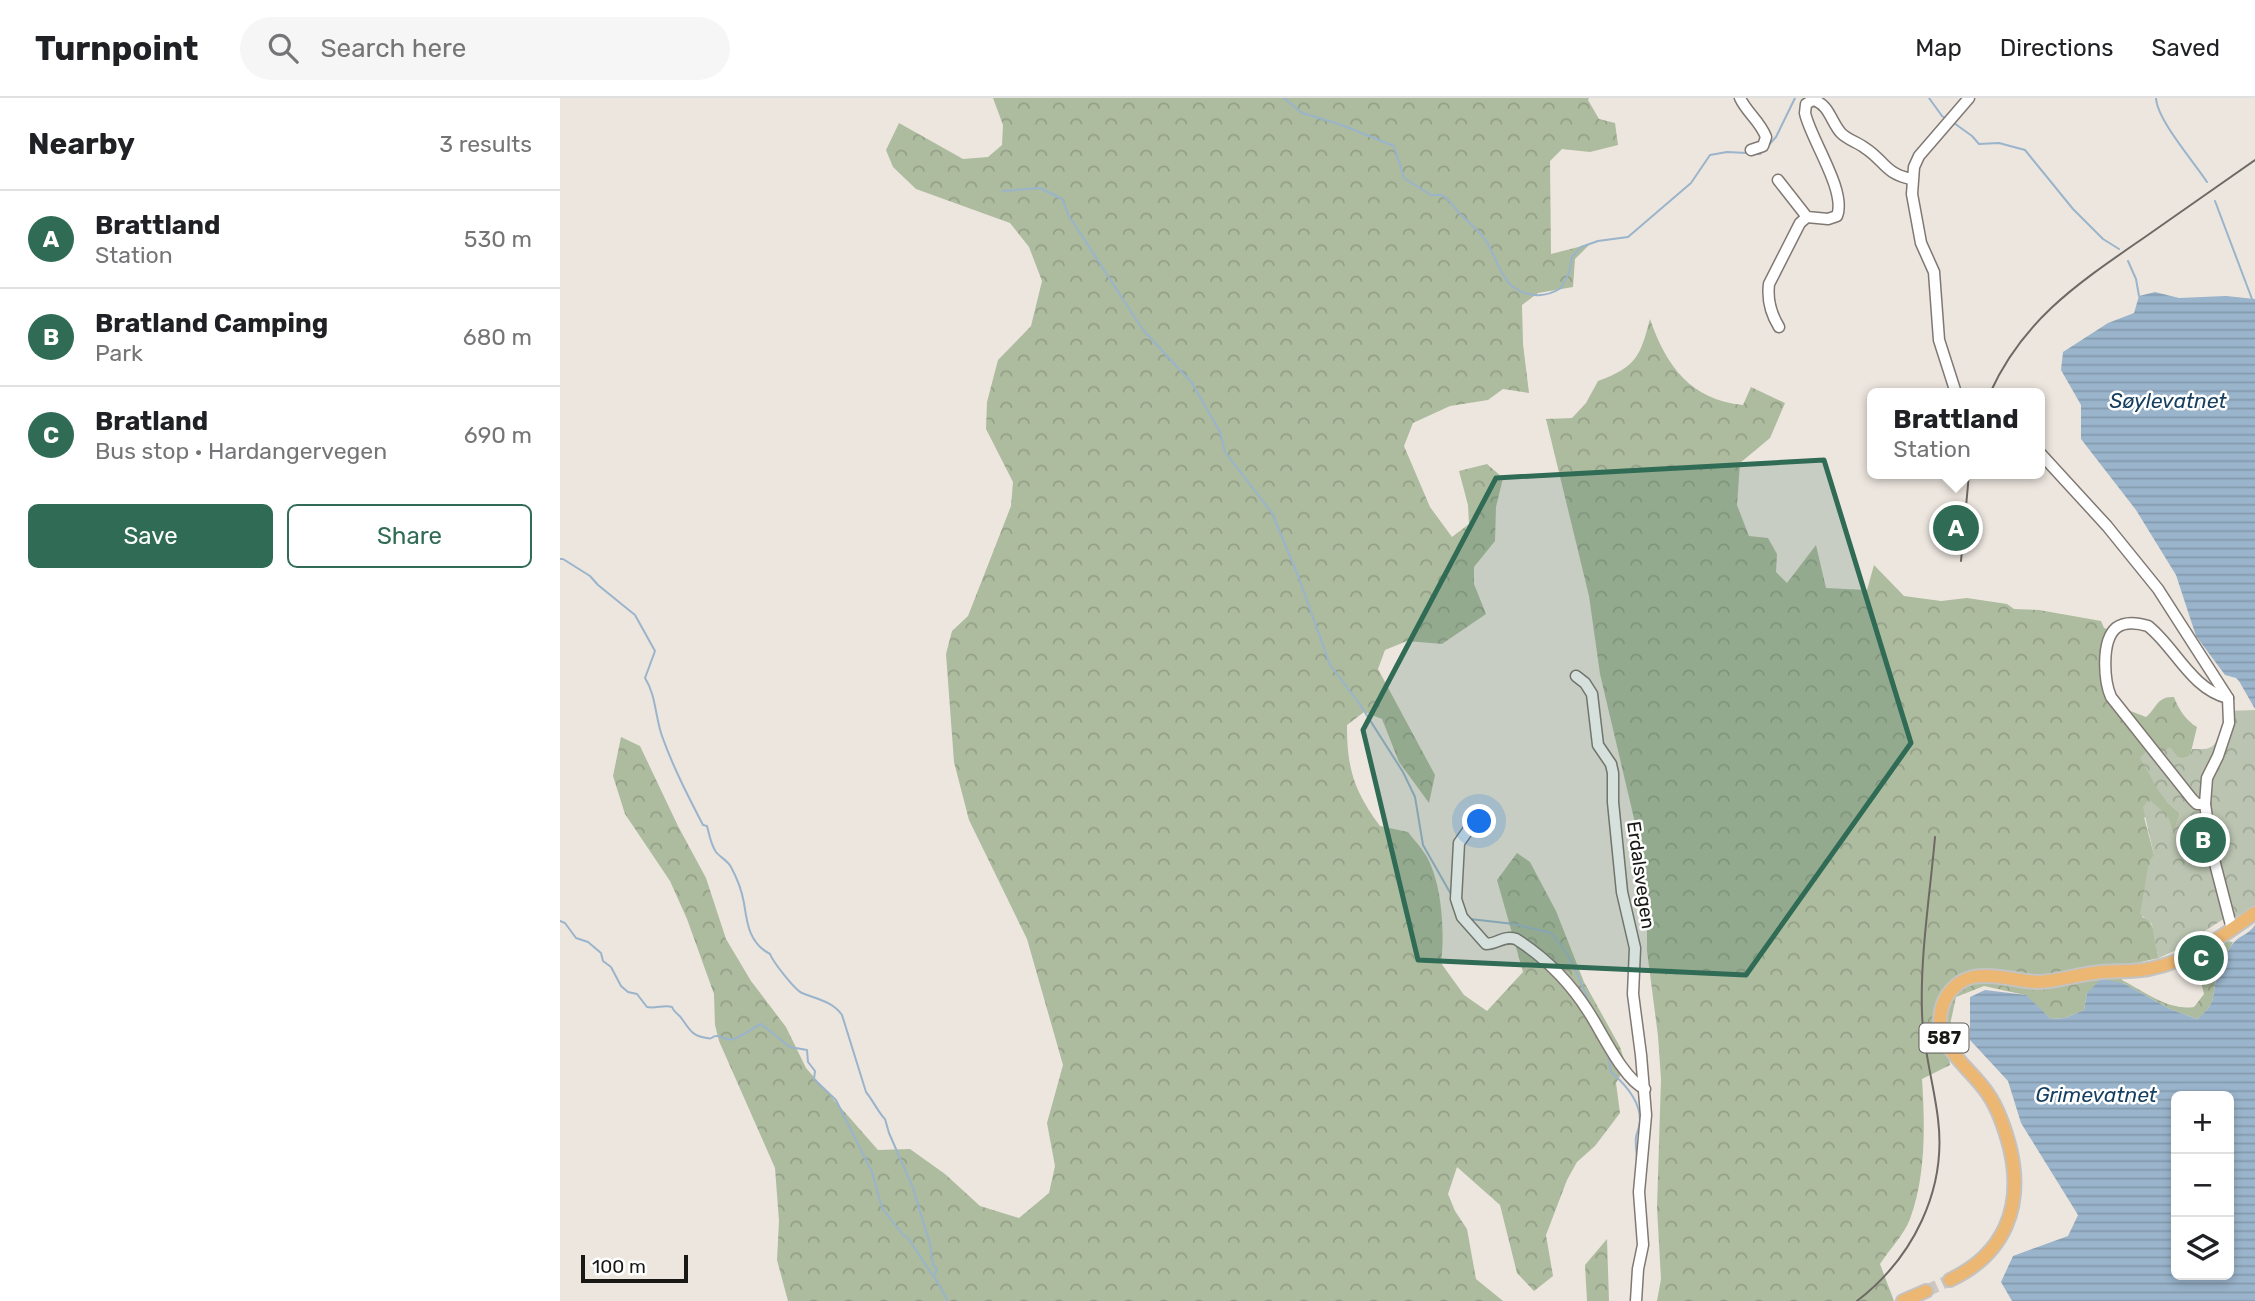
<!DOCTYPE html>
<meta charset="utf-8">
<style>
:root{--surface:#fff;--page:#f6f6f6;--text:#202124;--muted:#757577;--line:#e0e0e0;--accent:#306b55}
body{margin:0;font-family:Rubik,sans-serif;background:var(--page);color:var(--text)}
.controls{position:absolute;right:21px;bottom:21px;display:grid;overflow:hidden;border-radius:10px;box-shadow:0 4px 10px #0003}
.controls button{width:63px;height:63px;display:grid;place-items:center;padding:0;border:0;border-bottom:2px solid var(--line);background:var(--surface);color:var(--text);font:35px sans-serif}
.scale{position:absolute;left:21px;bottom:18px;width:107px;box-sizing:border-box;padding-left:7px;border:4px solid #1a1815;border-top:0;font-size:19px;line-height:24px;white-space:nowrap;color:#1a1815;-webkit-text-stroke:5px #fff;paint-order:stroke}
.you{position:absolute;left:920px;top:724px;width:24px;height:24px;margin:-18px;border:5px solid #fff;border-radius:50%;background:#1a73e8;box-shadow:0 0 0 10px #1a73e833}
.badge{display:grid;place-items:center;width:46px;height:46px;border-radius:50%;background:var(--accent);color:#fff;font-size:23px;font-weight:700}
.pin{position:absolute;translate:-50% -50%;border:4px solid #fff;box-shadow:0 2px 7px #0006}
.popup{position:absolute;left:1307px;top:290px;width:178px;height:91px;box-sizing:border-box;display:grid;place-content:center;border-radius:10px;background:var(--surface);filter:drop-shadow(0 2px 5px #0005);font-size:23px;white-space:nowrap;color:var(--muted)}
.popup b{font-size:26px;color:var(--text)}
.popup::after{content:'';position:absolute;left:50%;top:100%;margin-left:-14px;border:14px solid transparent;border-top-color:var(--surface)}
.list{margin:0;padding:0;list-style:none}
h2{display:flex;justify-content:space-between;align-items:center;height:91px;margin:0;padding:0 28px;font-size:30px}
h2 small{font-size:23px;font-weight:400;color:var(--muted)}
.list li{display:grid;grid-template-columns:46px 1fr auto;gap:21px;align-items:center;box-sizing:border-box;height:98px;padding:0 28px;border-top:2px solid var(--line)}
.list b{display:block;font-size:26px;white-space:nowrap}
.list p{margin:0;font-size:23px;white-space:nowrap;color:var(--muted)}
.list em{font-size:23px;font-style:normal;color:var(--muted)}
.actions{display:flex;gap:14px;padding:21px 28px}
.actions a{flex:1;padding:16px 0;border:2px solid var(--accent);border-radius:10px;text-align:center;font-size:24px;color:var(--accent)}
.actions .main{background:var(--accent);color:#fff}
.icon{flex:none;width:38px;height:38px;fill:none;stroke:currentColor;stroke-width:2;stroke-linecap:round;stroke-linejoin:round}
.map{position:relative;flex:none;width:1695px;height:1203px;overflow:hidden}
header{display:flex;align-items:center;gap:42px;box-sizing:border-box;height:98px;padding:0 35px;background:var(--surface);border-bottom:2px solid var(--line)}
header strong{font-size:33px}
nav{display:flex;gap:38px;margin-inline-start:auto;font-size:24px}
.search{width:490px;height:63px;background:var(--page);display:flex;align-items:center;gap:18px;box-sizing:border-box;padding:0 24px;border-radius:38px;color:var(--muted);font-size:26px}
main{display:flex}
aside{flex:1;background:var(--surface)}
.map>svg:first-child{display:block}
.forest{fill:url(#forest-crowns)}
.park{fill:url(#park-crowns)}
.water{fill:url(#water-rules);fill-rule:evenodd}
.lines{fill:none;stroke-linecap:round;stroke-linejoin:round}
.stream{stroke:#9ab4cb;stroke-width:2}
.major-tunnel{stroke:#cdc7c1;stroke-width:12;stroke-dasharray:12 6;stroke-linecap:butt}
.minor-casing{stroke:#807973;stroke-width:13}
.major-casing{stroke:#c3c3c2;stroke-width:16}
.minor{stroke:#fff;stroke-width:10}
.major{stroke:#ecb673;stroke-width:12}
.rail{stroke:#6d6964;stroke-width:2}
.marked{fill:#306b55;fill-opacity:0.2;stroke:#306b55;stroke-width:5;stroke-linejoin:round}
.labels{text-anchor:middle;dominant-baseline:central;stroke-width:5;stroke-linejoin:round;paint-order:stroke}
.shield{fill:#fff;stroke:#5f5d5b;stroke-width:2}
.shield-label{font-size:18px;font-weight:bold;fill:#1a1815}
.street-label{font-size:19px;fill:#1a1815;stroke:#fff}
.water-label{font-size:21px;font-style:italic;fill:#153e5f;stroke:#fff}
</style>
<header>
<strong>Turnpoint</strong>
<div class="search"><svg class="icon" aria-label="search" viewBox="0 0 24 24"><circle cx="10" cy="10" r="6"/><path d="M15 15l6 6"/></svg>Search here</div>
<nav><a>Map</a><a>Directions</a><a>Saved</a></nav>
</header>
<main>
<aside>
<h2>Nearby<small>3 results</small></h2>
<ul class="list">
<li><span class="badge">A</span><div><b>Brattland</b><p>Station</p></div><em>530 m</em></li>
<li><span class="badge">B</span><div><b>Bratland Camping</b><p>Park</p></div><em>680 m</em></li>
<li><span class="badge">C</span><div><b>Bratland</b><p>Bus stop · Hardangervegen</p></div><em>690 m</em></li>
</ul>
<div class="actions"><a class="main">Save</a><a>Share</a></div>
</aside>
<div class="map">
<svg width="1695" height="1203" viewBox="0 0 1695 1203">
<defs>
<pattern id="forest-crowns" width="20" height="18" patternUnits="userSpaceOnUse" patternTransform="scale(1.75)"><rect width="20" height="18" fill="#adbb9e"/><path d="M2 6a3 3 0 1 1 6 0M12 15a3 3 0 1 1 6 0" fill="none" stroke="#94a087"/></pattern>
<pattern id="park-crowns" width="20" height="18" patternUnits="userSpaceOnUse" patternTransform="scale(1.75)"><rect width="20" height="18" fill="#bac4b0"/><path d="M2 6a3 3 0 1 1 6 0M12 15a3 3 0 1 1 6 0" fill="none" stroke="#9fa896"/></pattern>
<pattern id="water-rules" width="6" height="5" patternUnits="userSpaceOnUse" patternTransform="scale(1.75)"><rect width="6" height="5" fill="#9ab4cb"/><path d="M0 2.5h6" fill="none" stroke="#849aad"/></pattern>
</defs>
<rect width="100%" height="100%" fill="#ede6df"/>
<g class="forest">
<path d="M433,0H1029L1028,2L1039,21L1055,25L1058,47L1030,54L1002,51L990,63L991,156L1030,146L1015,161L1013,189L978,195L962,207L963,246L969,295L943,291L928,302L890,308L853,325L844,348L870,409L892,439L909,426L908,407L899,373L927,366L943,380L936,409L935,443L914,469V486L926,516L882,546L847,543L825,552L818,571L875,677L869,705L839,664L822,621L804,614L787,627C787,671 794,693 820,728L848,734C854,742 863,751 868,761C882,788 885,835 881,865L904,897L927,913L963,874L937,782L957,755L970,764L996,813L1024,884L1060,949L1066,968L1056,985L1060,1015L1035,1048L1017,1064L1007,1082L986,1137L993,1178L974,1193L957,1175L940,1107L897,1069L888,1096L895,1113L907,1131L916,1181L943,1203H228L217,1162L219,1123L215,1070L159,943L155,927L154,896L127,821L110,783L65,716L53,678L61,639L80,648L118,728L146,780L166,841L191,883L226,929L246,970L318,1052L350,1051L385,1076L420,1108L459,1120L489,1095L495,1068L487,1025L503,967L467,841L409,722L394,664L386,556L392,533L408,518L451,408L453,384L426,331L427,304L438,262L471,228L482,183L469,149L450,125L356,91L333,69L326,52L339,25L403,61L428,59L442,47L443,27Z"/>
<path d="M1090,221C1106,268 1131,302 1183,307L1191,289L1225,305L1210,340L1180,365L1177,407L1189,438L1208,440L1217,456L1216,474L1227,485L1256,447L1266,490L1307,492L1314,467L1344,498L1381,503L1407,500L1447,506L1454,511L1479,512L1541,523L1544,530L1547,531L1549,535L1545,547L1555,607L1586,619C1597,610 1597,598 1614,599C1618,610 1626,623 1637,629L1630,658L1622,661L1618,659L1607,704L1620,715L1614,734L1584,719L1594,757L1582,819C1598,824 1594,845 1599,860L1567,867L1562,882C1583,893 1609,913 1634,909L1644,896L1638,872C1646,860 1656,852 1667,843L1673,844C1668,854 1661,865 1658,875C1650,897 1660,903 1637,921L1610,911L1563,885L1527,895L1524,912L1505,920L1491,921L1465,897L1424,888L1396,899L1387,941L1390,967L1362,981C1365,1028 1366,1077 1350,1121C1344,1137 1329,1152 1320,1166L1334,1203H1097L1101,1181L1097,1110L1101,981L1098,938L1087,853V809L1075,756L1076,729L1040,576L1029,498L986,321L1012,320L1026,305L1038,283C1076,269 1080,259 1090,221Z"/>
<path d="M1047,1141L1049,1203H1027L1025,1167Z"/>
</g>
<path class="park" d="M1695,612V808L1677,818L1662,822L1614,853L1599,860L1595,846L1592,826L1580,816L1589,763L1594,757L1583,709L1589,701L1608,718L1613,734L1620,715L1607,704L1598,692L1580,660L1588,651L1602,654L1610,649L1618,659L1622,661L1630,658L1632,651C1643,651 1652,653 1657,642L1661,643L1666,613Z"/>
<g class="water">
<path d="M1595,194L1619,200L1666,198L1695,201V611L1679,583L1676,580L1665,577L1636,538L1616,477L1576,412L1521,341V307L1501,272L1503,254L1548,225L1574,215L1579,198Z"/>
<path d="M1695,827V1203H1452L1441,1184L1453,1158L1508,1138L1518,1117L1461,1025L1448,983L1410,942V899L1425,892L1466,897L1491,921L1505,920L1524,912L1527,895L1541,881L1563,885L1610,911L1637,921C1658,904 1651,900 1657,878C1659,868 1666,857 1671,848C1677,838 1689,837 1695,827ZM1669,998V1177H1616V998Z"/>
</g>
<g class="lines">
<g class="stream">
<path d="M724,0L742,15L779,26L834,48L844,80L871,97H882C891,103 894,109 901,117C909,125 920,133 927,144C940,168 943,194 975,197C985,198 993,195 1001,190L1009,175L1012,159L1021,149L1038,143L1068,139L1131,85L1150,57L1167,54L1187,55"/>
<path d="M1369,0L1382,18L1386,21"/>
<path d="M1596,0C1597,22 1634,64 1647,84"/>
<path d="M1394,25L1412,38L1419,46L1439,45L1465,52L1513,111L1543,141L1559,151"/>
<path d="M1207,49L1216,39L1235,0"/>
<path d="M1192,56H1200L1203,53"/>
<path d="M443,93L480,90L502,101L509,118L583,232L632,285L660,334L665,354L712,415L739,480L770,567L799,605L843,674L855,699L863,747L892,798"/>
<path d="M1655,103L1692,201"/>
<path d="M1568,163L1576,181L1579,198"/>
<path d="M0,461H3L30,478L38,487L75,517L95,553L85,580C96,597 95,618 102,638C113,669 128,698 143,727L147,728C149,736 151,747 156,754C160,759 168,763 171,769C177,780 182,794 184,805C187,825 189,845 210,856C213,864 235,892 242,895C256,901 272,903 282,917L306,994C312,1001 320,1017 325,1021L329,1035L353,1090L370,1146L373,1167L377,1171L374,1178L388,1203"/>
<path d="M906,816L910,821L954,826L991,835L1006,854L1018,877L1029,905"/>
<path d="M0,823L5,825L16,840L28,844L41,855L43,863L51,869L61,888L68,894L77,896L87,909C96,911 104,906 112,909C114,915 119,916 122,921C130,932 132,938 147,940C154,942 150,938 157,938C163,938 166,943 173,941C182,939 192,930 201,926L230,949L247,952L248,964L255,973L254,981L276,1002L312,1074L322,1110L343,1137L348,1140L373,1178"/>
<path d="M1048,956L1051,974C1065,986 1080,1002 1080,1022C1080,1028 1077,1034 1076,1039C1075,1047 1077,1055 1077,1063"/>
</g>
<path class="major-tunnel" d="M1366,1193L1390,1182"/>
<g class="minor-casing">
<g id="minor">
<path d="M1180,0C1187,15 1200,23 1206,39L1203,48L1191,52"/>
<path d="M1218,82L1247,119L1268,121L1277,118C1287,93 1250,40 1245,15L1246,6L1253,2C1269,6 1271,24 1281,35C1288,42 1297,44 1305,50C1325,63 1324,75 1351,81"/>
<path d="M1219,229C1211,216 1207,202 1209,186L1240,125L1247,119"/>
<path d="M1396,295L1379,242L1374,174L1361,145L1352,96L1354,69L1359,58L1409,0"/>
<path d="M1480,355L1547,428L1598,491L1668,600L1669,625L1658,658L1647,680L1645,706L1652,754L1672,831"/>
<path d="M1016,578L1025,585L1032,596L1038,647L1051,666L1053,675V704L1062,794L1075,850L1073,896L1081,957L1086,1017L1079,1094L1083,1147L1078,1171L1076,1203"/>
<path d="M1645,706H1637L1632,701L1551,599C1544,583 1541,543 1556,530C1565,523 1578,525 1588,528C1615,549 1631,591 1668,600"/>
<path d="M916,721L899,745L896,801L902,819L926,846C937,846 944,837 956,841C986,860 1009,883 1028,913C1042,934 1063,981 1085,991"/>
</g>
</g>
<g class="major-casing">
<g id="major">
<path d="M1390,1182C1445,1156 1464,1108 1450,1050C1445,1031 1439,1012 1428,996C1410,968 1369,946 1383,906C1388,893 1399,882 1413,879C1433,875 1456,883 1477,884C1496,884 1515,877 1534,875C1554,872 1573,875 1593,870C1631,862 1664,837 1695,815"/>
<path d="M1343,1203L1366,1193"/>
</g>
</g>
<use href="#minor" class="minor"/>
<use href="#major" class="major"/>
<g class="rail">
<path d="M1430,295C1464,220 1520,184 1585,139C1622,113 1658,88 1695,62"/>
<path d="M1401,463L1409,376"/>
<path d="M1297,1203C1353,1160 1387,1092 1378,1021C1374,986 1363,951 1362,915C1360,857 1370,797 1375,739"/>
</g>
</g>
<path class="marked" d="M1264,362L1351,645L1186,877L858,862L803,632L936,380Z"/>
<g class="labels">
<rect class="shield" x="1359.5" y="925.5" width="49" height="29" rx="5"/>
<g class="shield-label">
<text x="1384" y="940">587</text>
</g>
<g class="street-label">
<text transform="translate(1081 777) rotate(82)">Erdalsvegen</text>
</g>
<g class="water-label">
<text x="1608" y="302">Søylevatnet</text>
<text x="1536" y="996">Grimevatnet</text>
</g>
</g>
</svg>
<div class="controls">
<button>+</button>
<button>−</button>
<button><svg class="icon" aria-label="layers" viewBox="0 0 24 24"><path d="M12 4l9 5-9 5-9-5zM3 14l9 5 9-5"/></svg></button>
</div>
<div class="scale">100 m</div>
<div class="you"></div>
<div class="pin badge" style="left:1396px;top:430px">A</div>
<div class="popup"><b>Brattland</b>Station</div>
<div class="pin badge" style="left:1643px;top:742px">B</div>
<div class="pin badge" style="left:1641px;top:860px">C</div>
</div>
</main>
